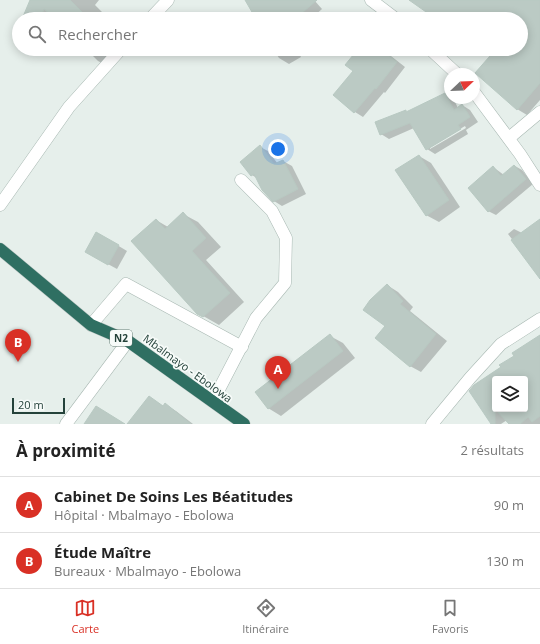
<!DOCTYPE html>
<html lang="fr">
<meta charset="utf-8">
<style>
:root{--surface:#fff;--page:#f2f2f2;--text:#222;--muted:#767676;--line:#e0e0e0;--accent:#d93025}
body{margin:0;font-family:"Open Sans",sans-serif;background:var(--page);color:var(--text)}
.controls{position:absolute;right:12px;bottom:12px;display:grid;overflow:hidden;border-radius:4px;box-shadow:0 2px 10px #0003}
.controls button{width:36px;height:36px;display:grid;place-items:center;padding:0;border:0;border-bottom:1px solid var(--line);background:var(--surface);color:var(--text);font:20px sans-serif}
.compass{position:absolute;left:444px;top:68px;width:36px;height:36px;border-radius:50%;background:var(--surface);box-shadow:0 2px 10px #0003;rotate:67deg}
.scale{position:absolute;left:12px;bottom:10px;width:53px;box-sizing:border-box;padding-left:4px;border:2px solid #24423a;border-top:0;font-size:11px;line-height:14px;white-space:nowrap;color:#24423a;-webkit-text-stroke:3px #f7fbf9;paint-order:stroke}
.you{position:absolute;left:278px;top:149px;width:14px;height:14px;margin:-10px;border:3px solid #fff;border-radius:50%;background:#1a73e8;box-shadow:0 0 0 6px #1a73e833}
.badge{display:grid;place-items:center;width:26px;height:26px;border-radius:50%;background:var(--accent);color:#fff;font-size:13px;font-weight:700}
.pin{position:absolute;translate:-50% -33px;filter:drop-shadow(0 1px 2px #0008)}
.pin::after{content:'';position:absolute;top:21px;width:14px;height:12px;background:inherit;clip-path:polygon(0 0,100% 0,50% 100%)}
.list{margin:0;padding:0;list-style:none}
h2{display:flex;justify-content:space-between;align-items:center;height:52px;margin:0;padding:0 16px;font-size:17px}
h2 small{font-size:13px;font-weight:400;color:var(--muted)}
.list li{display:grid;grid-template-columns:26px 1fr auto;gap:12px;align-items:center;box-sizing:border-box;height:56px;padding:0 16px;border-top:1px solid var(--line)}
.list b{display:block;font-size:15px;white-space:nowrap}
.list p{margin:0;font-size:13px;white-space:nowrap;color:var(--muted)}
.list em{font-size:13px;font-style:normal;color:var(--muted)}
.icon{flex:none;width:22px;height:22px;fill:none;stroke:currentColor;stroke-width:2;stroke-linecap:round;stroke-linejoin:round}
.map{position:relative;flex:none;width:540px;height:424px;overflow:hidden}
.search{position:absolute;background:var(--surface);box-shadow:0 2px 10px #0003;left:12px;right:12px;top:12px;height:44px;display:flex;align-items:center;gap:10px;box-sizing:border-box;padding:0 14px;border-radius:22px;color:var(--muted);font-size:15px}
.sheet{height:164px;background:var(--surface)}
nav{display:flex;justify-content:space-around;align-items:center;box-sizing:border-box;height:56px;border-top:1px solid var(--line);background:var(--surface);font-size:11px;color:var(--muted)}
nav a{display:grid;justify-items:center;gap:2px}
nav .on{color:var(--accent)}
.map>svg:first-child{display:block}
.shadow{fill:#0003;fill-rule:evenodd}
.building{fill:#bbcac4;stroke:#b8c9c2}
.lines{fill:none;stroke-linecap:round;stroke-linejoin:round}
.street-casing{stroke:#a8b8b2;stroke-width:13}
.highway-casing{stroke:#c2cac8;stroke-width:13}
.street{stroke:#fff;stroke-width:12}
.highway{stroke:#2f6f62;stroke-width:12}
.labels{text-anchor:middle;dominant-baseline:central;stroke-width:3.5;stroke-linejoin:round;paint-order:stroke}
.shield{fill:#f7fbf9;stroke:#637a73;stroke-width:1}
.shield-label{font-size:10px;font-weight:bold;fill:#24423a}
.street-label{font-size:11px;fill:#24423a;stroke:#f7fbf9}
</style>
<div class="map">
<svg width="540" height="424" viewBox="0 0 540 424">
<rect width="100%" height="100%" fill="#e6efeb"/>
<g class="shadow">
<path d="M31,0H99L95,5L109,19H56L53,16L52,19H25Z"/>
<path d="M246,0H314L322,9L311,19H257Z"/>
<path d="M410,0H540V100L527,115L517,109L498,49H521V19Z"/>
<path d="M86,49H124L108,66L98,61Z"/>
<path d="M273,49H297L301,57L289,64L279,58Z"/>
<path d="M359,49H382L405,67L385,93L384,92L363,117L355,112L334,95L354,71Z"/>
<path d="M445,94L450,96V98H453L458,108L462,105L470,110L478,122L466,130L468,134L435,154L427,149L414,128L389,139L381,134L405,111L408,113ZM465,126L466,128L430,149V147Z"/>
<path d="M260,147L268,151L278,164L283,161L292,166L306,194L282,206L274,201L257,178L252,175Z"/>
<path d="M419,156L431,163L460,207L439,222L426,215Z"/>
<path d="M515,166L522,170L533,184L496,215L488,211L493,167L504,175Z"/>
<path d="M183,214L198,222L221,247L206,260L244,302L219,325L198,313L156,220L168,227Z"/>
<path d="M540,220V275L508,234L514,229L522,233Z"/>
<path d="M97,233L127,251L117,269L86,252Z"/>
<path d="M387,285L398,292L413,307L410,311L447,341L421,372L410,366L386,326Z"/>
<path d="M330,336L343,343L355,358L281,416L268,408Z"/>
<path d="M540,336V424H511L507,420L501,424H495L490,421L470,391L502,368ZM495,379H525V409H495Z"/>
<path d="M149,397L164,407L166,405L176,411L193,424H129Z"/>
</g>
<g class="building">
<path d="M30,0H70L89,19H55L44,9L40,19H22Z"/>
<path d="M245,0H317L295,19H256Z"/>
<path d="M409,0H540V83L517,110L475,73L496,49H521V19H436Z"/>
<path d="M358,49H381L397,62L376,89L375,88L354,113L333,95L353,71L345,65Z"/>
<path d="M445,93L454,110L462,104L470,117L458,125L461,129L426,150L410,123L380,135L375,122L406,110V112Z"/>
<path d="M260,145L274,164L283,160L298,189L273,202L262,190L254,174L251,176L240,162Z"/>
<path d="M419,155L449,200L426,216L395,170Z"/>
<path d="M514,165L526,179L488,212L468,188L493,166L501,176Z"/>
<path d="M183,212L206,238L192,251L230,293L203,317L197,314L131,241L156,219L165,229Z"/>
<path d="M540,219V279L511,240Z"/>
<path d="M96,232L119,245L108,265L85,252Z"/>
<path d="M387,284L403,301L400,304L436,334L410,367L375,338L385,326L363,310L370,300Z"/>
<path d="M330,334L343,351L268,409L255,392Z"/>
<path d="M540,335V416L532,422L528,417L520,424H509L495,409H525V379H495V424H491L469,391L474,385L501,367L499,365L514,356L512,353Z"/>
<path d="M149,396L163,406L165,403L191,424H127Z"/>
<path d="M96,406L125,424H84Z"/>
</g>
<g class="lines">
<g class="street-casing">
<g id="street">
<path d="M371,0L396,19"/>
<path d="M150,19L168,0"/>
<path d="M430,49L457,74"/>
<path d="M474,92L520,154L540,185"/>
<path d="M509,138L540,112"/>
<path d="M0,205L69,107L121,49"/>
<path d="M91,325L126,284L242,347"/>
<path d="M213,401L256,318L285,283L286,238L272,211L241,180"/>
<path d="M66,424L128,341"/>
<path d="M432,424L470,378L501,344L540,319"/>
</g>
</g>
<g class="highway-casing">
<path id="highway" d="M0,249L91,325L128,341L244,424"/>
</g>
<use href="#street" class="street"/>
<use href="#highway" class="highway"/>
</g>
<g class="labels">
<rect class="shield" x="110" y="330" width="22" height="16" rx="3"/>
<g class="shield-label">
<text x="121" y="338">N2</text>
</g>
<g class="street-label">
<text transform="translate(188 368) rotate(36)">Mbalmayo - Ebolowa</text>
</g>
</g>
</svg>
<div class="controls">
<button><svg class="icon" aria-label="layers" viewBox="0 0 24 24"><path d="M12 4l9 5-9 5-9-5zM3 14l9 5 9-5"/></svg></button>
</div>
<svg class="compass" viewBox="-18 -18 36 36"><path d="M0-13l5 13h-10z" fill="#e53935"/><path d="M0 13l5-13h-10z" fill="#767676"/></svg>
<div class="scale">20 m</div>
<div class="you"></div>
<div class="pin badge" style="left:278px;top:389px">A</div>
<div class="pin badge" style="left:18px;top:362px">B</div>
<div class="search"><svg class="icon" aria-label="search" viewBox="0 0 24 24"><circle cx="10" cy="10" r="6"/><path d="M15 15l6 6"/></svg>Rechercher</div>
</div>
<section class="sheet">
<h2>À proximité<small>2 résultats</small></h2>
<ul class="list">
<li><span class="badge">A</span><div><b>Cabinet De Soins Les Béatitudes</b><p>Hôpital · Mbalmayo - Ebolowa</p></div><em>90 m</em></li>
<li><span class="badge">B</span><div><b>Étude Maître</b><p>Bureaux · Mbalmayo - Ebolowa</p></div><em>130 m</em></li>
</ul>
</section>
<nav>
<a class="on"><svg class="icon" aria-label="map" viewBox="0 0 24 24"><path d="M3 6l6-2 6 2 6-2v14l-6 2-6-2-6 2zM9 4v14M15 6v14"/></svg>Carte</a>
<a><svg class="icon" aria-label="directions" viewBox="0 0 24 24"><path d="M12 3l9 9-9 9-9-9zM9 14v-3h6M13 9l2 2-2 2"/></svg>Itinéraire</a>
<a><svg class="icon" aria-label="saved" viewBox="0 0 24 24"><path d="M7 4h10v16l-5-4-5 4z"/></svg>Favoris</a>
</nav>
